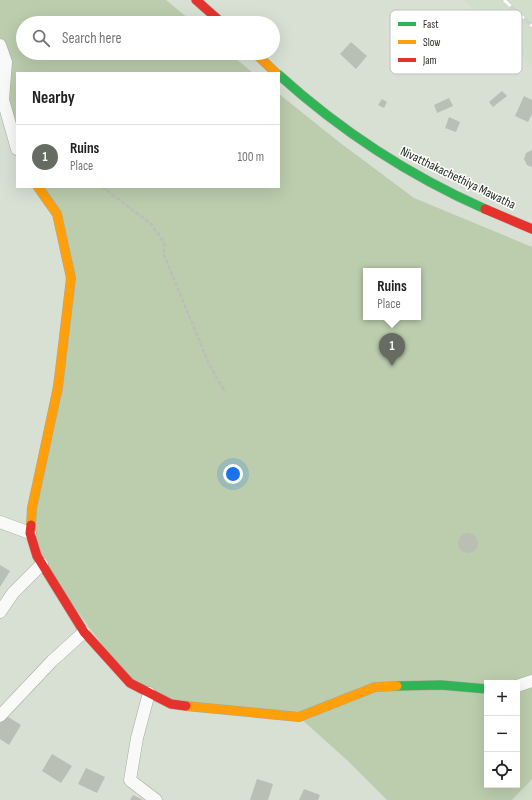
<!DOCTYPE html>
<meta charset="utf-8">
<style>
:root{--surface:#fff;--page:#f2f2f2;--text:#222;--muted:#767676;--line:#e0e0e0;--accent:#666c61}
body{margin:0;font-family:"Sofia Sans Condensed",sans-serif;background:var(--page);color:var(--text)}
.controls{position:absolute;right:12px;bottom:12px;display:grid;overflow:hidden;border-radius:0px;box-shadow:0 4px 16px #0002}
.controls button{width:36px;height:36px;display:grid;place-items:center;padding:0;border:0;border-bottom:1px solid var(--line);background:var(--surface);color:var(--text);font:20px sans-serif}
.you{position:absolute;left:233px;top:474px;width:14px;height:14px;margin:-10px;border:3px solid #fff;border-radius:50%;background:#1a73e8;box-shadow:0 0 0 6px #1a73e833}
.badge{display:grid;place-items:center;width:26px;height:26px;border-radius:50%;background:var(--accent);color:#fff;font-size:13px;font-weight:700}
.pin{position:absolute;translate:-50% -33px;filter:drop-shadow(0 1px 2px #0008)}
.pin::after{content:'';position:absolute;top:21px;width:14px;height:12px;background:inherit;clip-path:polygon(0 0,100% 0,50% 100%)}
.popup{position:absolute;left:363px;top:268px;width:58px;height:52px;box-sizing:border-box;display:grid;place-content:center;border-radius:0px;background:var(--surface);filter:drop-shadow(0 1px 3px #0005);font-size:13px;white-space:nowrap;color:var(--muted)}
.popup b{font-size:15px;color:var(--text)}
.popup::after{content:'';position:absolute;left:50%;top:100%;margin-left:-8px;border:8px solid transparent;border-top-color:var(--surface)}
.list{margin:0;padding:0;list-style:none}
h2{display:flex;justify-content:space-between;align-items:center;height:52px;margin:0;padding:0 16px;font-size:17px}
h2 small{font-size:13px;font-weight:400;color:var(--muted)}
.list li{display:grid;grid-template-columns:26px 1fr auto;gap:12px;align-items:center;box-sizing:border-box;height:64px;padding:0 16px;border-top:1px solid var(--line)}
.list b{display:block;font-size:15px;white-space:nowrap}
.list p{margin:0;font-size:13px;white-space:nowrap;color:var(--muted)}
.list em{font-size:13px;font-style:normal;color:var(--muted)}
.icon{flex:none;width:22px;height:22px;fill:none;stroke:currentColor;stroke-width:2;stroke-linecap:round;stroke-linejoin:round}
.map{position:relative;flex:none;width:532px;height:800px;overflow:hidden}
.search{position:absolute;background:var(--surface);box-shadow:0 4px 16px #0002;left:16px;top:16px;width:264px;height:44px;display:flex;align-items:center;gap:10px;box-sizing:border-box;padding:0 14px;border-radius:22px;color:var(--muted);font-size:15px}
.panel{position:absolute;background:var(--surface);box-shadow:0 4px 16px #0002;left:16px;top:72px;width:264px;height:116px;border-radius:0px}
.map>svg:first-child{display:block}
.built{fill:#d1dec9}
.green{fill:#bbcdad;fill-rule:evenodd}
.building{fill:#b9bfb5}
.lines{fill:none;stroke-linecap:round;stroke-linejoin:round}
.street-casing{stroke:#a6aba2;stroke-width:13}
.fast-casing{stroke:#a6aba2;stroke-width:10}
.slow-casing{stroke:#a6aba2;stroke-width:10}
.jam-casing{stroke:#a6aba2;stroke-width:10}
.path{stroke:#bbbeb9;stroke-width:2.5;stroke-dasharray:4 2;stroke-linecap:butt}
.street{stroke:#f9faf8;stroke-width:12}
.fast{stroke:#30b455;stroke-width:9}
.slow{stroke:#ff9f0a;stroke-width:9}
.jam{stroke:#e5322d;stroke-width:9}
.rail-casing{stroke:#d0d3cf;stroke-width:4.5}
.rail{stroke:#fff;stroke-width:3;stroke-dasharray:9;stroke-linecap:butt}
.labels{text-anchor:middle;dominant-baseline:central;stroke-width:3;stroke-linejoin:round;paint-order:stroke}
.street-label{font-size:13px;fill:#282e24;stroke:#fff}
.key{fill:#fff;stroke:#bec0bd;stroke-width:1}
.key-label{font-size:11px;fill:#282e24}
</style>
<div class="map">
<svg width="532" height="800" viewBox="0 0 532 800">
<rect width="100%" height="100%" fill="#d8dfd3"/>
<g class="built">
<path d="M464,0H532V65L513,47Z"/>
<path d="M532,779V800H512L527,784Z"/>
</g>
<g class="green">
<path d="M0,0H166L194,23H23V53H229L253,73H17V149L0,85Z"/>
<path d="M279,94L339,142L414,198L532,247V779L512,800H387L348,761L299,717L171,704L130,683L37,556L32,508L71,278L57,214L38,187H279ZM366,271H418V317H366ZM487,683H517V785H487Z"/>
</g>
<g class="building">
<path d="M351,42L367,56L356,69L340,54Z"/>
<path d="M502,91L507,96L493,107L489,102Z"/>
<path d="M524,96L532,100V114L528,122L515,116Z"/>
<path d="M449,98L453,106L437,113L434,105Z"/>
<path d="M382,99L387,102L384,108L378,105Z"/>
<path d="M449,117L460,122L456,132L445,128Z"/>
<path d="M532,150V167L527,165L524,159L526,153Z"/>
<circle cx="468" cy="543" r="10"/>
<path d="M0,565L10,571L0,587Z"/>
<path d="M5,715L21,725L9,745L0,739V723Z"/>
<path d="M52,754L72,766L61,783L42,771Z"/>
<path d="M86,768L105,777L97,793L78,784Z"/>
<path d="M257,779L273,784L268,800H250Z"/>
<path d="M304,789L320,795L318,800H299Z"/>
<path d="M133,795L143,800H130Z"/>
</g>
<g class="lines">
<g class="street-casing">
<g id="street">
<path d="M0,45L6,62L3,100L17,149"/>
<path d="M0,522L30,533"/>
<path d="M0,612L13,593L42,564"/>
<path d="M517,686L532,681"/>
<path d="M149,693L137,738L130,780L131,781L156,800"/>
<path d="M0,716L52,661L84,632"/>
</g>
</g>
<g class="fast-casing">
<g id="fast">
<path d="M279,75C342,132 408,175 485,209"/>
<path d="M397,686L441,685L487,689"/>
</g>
</g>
<g class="slow-casing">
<g id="slow">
<path d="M255,53L276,73"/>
<path d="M31,525L32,508L58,387L71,278L57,214L38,187"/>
<path d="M186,706L299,717L375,687L397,686"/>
</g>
</g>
<g class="jam-casing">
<g id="jam">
<path d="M196,0L222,23"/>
<path d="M485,209L532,229"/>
<path d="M31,525L30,533L37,556L84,632L130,683L171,704L186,706"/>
</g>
</g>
<path class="path" d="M102,187L151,224L164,242V255L209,364L225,392"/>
<use href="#street" class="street"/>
<use href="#fast" class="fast"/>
<use href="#slow" class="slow"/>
<use href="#jam" class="jam"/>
<g class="rail-casing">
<path id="rail" d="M504,0L532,26"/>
</g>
<use href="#rail" class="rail"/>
</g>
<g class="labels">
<g class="street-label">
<text transform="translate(458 178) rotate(26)">Nivatthakachethiya Mawatha</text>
</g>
</g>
<rect x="390" y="10" width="132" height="64" rx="6" class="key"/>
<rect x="398" y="22" width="18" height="4" fill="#30b455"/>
<rect x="398" y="40" width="18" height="4" fill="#ff9f0a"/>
<rect x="398" y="58" width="18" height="4" fill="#e5322d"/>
<g class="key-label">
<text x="423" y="28">Fast</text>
<text x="423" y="46">Slow</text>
<text x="423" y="64">Jam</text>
</g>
</svg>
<div class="controls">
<button>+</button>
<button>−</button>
<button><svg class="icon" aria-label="locate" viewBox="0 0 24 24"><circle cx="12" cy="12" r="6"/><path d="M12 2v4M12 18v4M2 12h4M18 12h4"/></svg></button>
</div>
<div class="you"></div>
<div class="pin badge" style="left:392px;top:366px">1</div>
<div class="popup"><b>Ruins</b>Place</div>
<div class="search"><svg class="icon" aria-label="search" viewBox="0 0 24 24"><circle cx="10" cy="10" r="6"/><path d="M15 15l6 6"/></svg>Search here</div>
<section class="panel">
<h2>Nearby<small></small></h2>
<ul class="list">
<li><span class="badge">1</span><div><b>Ruins</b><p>Place</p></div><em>100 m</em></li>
</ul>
</section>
</div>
